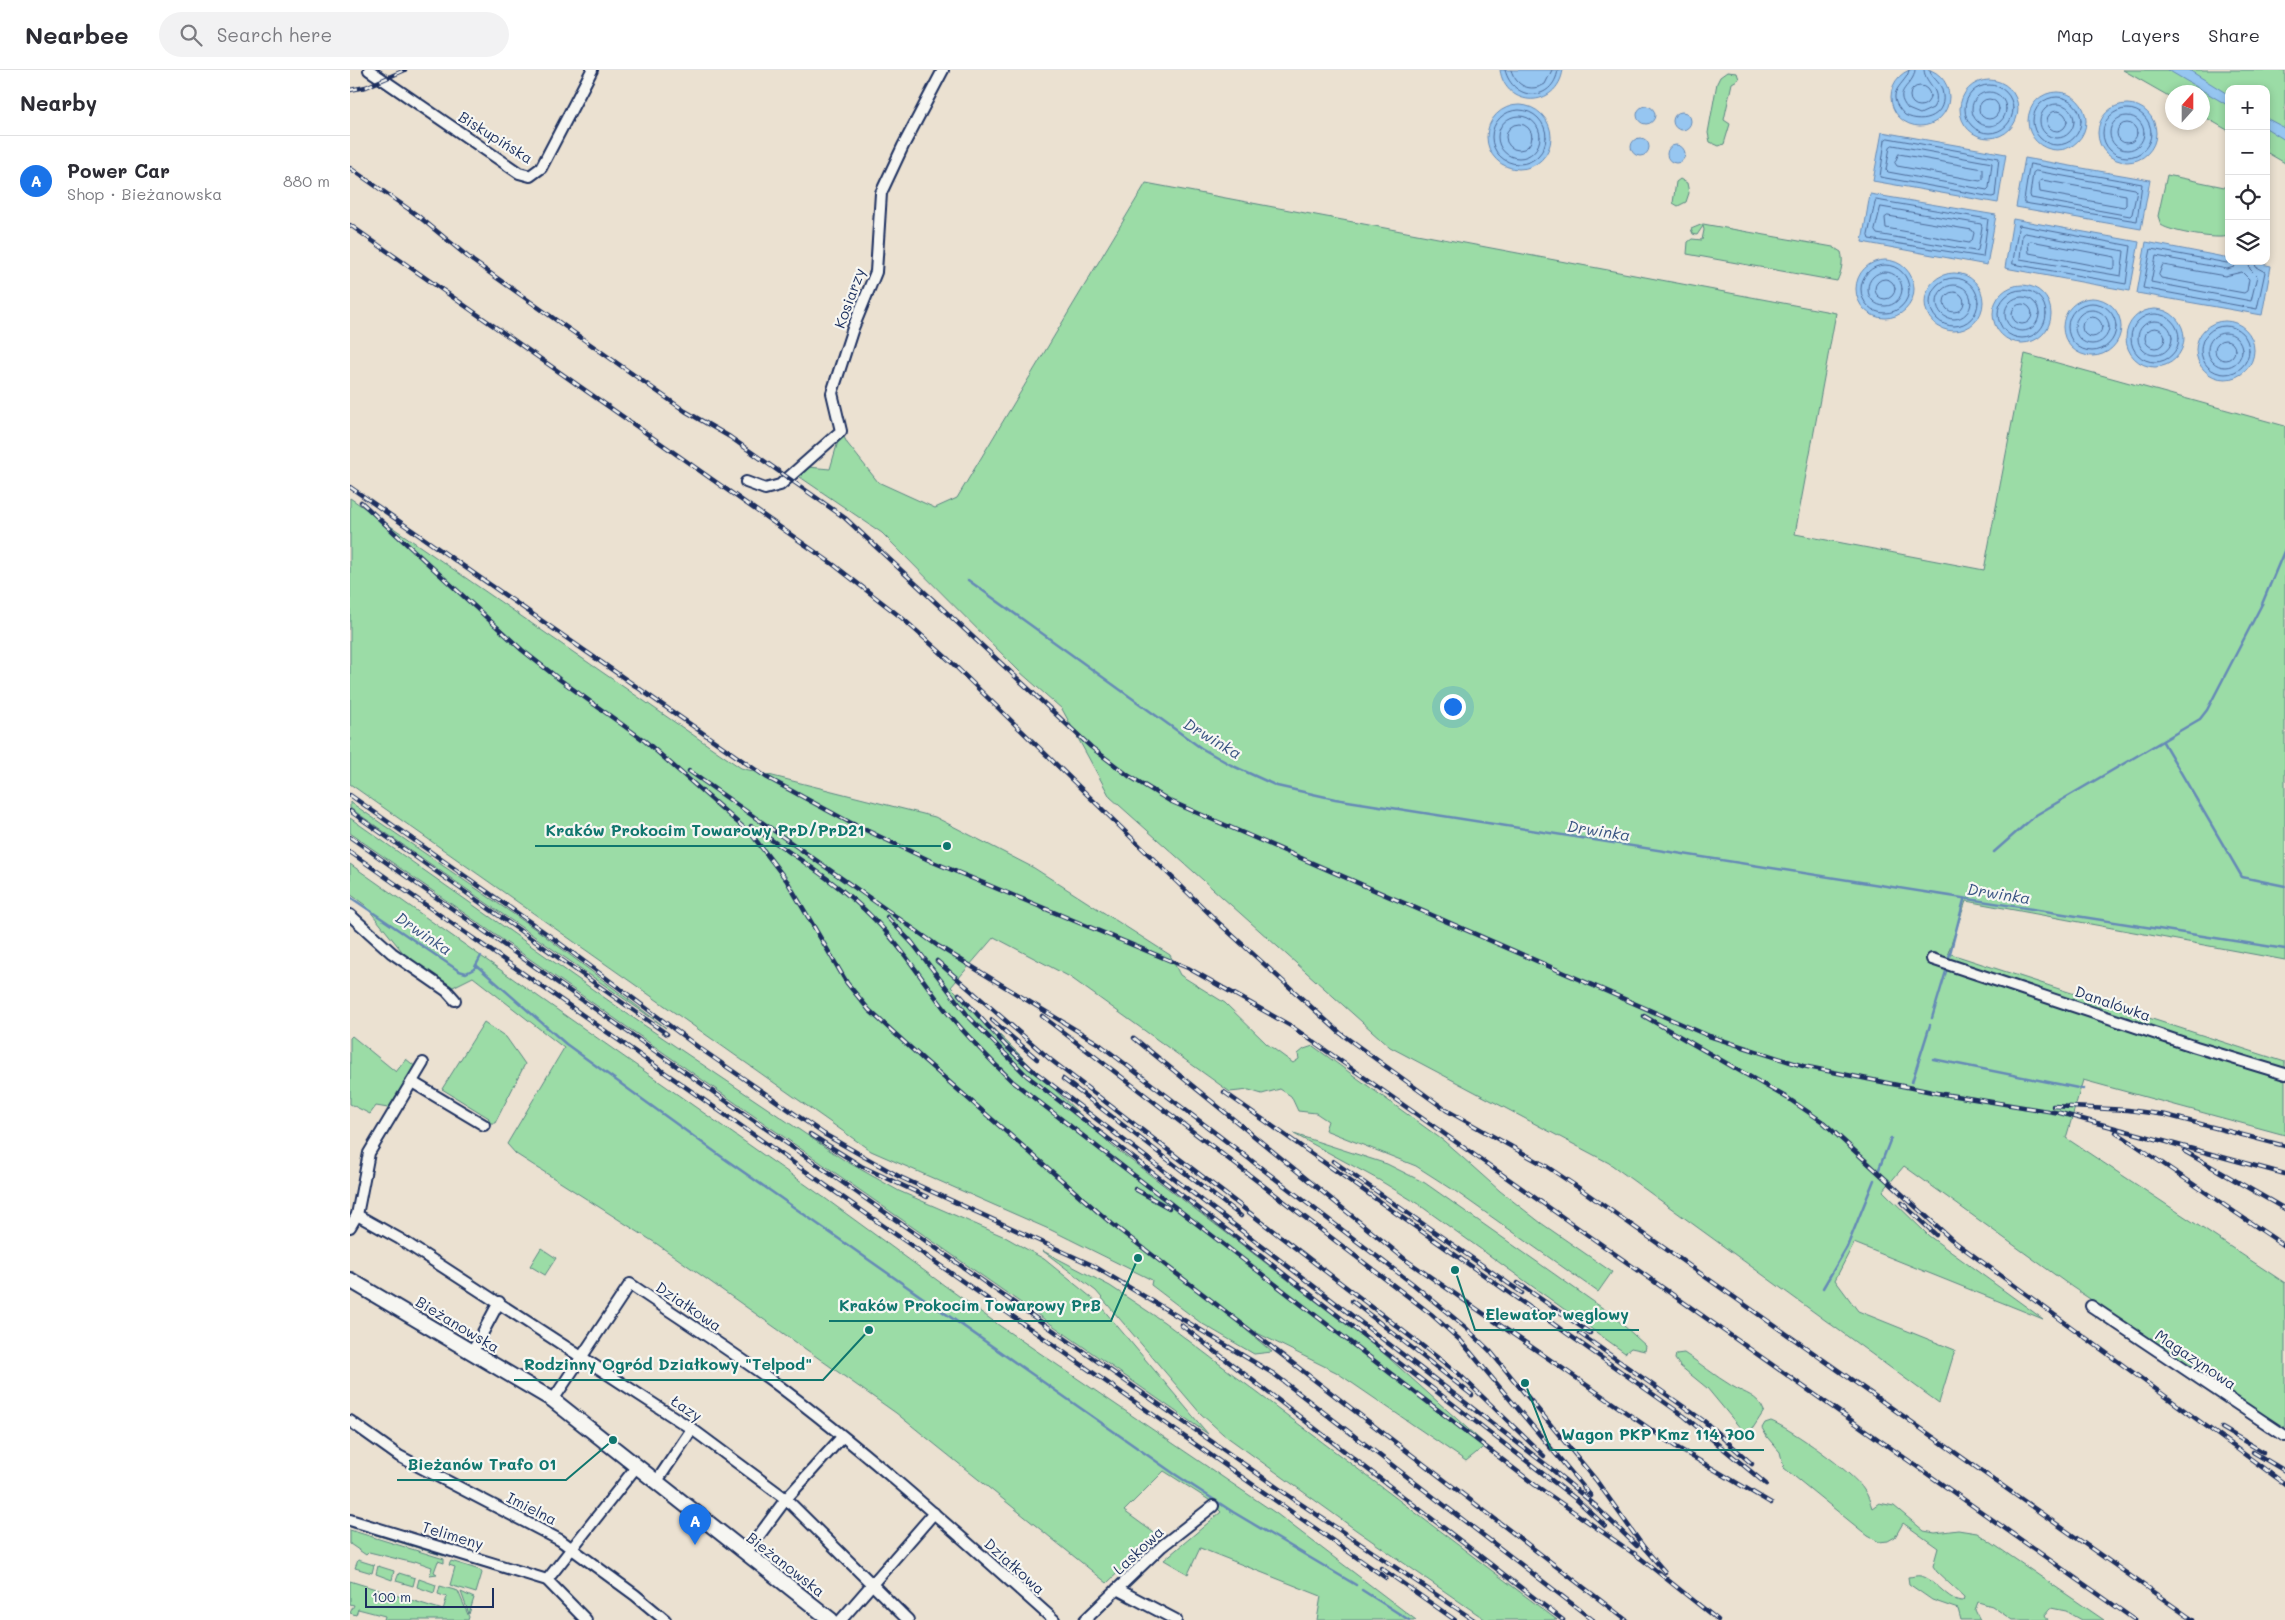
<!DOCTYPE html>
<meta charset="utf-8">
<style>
:root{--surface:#fff;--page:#f2f2f3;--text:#2b2b33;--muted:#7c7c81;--line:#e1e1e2;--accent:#1a73e8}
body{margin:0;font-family:Mali,sans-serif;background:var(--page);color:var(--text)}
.controls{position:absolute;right:15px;top:15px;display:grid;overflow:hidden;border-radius:10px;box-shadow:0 2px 8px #0003}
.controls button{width:45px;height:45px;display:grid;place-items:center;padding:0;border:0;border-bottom:1px solid var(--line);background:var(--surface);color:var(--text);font:25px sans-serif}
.compass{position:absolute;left:1815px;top:15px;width:45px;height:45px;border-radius:50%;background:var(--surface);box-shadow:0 2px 8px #0003;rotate:21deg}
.scale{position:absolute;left:15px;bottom:12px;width:129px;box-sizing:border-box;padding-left:5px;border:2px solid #1b2f5e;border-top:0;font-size:14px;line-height:18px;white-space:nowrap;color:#1b2f5e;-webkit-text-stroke:4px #f6f6f2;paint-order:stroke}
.you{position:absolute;left:1102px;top:636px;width:18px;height:18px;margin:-12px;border:4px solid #fff;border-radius:50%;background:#1a73e8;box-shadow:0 0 0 8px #1a73e833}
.badge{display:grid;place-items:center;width:32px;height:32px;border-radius:50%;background:var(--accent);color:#fff;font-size:16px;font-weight:700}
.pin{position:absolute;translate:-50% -41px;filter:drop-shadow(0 1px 2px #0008)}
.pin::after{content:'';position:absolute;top:26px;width:18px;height:15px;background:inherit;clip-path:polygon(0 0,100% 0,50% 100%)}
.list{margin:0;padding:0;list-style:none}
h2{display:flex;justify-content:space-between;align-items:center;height:65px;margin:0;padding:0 20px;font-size:21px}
h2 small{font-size:16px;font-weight:400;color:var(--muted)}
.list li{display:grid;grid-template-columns:32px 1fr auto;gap:15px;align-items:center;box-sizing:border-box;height:90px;padding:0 20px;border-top:1px solid var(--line)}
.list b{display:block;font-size:19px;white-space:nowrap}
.list p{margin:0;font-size:16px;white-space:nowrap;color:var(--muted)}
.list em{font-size:16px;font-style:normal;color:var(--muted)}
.icon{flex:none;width:28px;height:28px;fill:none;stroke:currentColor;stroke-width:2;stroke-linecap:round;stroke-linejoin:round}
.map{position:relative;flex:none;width:1935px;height:1550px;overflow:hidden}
header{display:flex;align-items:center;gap:30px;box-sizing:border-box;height:70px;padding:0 25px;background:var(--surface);border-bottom:1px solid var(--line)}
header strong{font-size:24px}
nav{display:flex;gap:28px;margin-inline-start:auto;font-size:18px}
.search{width:350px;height:45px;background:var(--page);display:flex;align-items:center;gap:12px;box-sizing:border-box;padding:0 18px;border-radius:28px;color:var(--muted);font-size:19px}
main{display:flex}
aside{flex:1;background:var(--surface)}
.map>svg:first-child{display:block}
.green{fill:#9bdca6;stroke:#5b8682}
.water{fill:#96c6f1;stroke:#658ab6}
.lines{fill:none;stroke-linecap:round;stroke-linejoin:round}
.shore{stroke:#4c6b99;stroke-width:1}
.stream{stroke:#658ab6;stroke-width:2.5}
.street-casing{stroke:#1b2f5e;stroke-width:14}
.secondary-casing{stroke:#1b2f5e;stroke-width:18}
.street{stroke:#f6f6f2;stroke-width:10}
.secondary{stroke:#f6f6f2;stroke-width:14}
.rail-casing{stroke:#1b2f5e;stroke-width:4.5}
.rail{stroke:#f6f6f2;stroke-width:2.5;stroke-dasharray:8;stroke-linecap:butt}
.labels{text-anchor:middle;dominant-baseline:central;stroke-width:4.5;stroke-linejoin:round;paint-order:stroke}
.street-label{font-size:15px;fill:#1b2f5e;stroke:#f6f6f2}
.water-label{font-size:16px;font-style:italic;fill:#3a5583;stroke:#f6f6f2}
.leader{fill:none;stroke:#0f766e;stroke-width:2}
.callout-dot{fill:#0f766e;stroke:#f6f6f2;stroke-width:2}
.callout-label{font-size:16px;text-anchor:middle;font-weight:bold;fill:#0f766e;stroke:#f6f6f2;stroke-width:4.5;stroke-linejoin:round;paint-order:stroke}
</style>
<header>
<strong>Nearbee</strong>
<div class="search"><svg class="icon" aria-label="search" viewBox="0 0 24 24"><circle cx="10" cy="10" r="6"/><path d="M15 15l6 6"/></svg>Search here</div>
<nav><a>Map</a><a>Layers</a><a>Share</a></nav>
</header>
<main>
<aside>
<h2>Nearby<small></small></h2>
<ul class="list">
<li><span class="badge">A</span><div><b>Power Car</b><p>Shop · Bieżanowska</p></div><em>880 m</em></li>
</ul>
</aside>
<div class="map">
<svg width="1935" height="1550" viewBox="0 0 1935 1550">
<rect width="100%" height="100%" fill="#ebe1d1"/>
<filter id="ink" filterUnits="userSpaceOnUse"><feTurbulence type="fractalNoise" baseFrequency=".02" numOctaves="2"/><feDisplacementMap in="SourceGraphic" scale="10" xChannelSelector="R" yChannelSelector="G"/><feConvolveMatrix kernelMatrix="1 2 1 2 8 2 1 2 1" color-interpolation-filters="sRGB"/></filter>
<g filter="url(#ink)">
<g class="green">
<path d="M1773,0H1935V93L1916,82V19H1879V61L1853,46L1852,22H1822V28Z"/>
<path d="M1377,2L1387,3L1389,9L1382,13L1374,50L1380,54L1374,74L1369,76L1360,72L1358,63L1367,13L1370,7Z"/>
<path d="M1817,105L1879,118L1878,166C1868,170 1821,162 1811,155L1808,146Z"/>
<path d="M1330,109L1337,113L1339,123L1336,132L1328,136L1323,133L1326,112Z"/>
<path d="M796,113L1486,243L1445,464L1634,500L1675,284L1935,356V890L1616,831L1598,883L1935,992V1065L1733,1010L1716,1068L1935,1213V1359L1722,1217L1554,1096L1533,1121L1579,1166L1693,1249L1504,1173L1485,1210L1508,1241L1605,1280L1589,1333L1259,1093L1040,977L760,727L712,639L670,602L532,463L447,405L458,397L480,399L491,361L497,373L528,412L585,438L607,428Z"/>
<path d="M1353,154L1483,177L1491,182C1494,191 1491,203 1487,211L1337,184L1338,172L1342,169L1352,170L1354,160L1353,156L1347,165L1343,164L1341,159Z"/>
<path d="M0,428L391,698L585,747L684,798L820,885L830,905L875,933L917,974L943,993L949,989L948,984L954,979L963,976L1094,1071L1150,1121L1191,1153L1262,1202L1248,1222L1105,1121L1066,1096L975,1060L978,1051L966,1043L948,1041L941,1026L930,1019L912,1024L899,1020L880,1022L720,907L644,867L601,917L761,1075L1031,1281L1136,1375L1116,1391L986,1302L889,1254L922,1282L904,1284L851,1253L801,1215L802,1210L701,1160L521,1081L0,714Z"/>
<path d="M0,732L191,863L316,958L0,738Z"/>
<path d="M0,748L279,945L494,1090L549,1121L655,1167L694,1189L747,1232L858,1364L0,763Z"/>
<path d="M0,794L476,1129L650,1256L927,1444L1066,1550H967L971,1526L850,1478L838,1504L814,1490L871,1442L859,1430L814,1401L774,1441L807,1465L801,1468L798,1474L757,1513L546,1343L307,1174L166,1084L157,1074L214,978L123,907L101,918L55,885L15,835L0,824Z"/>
<path d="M134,952L156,967L175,994L145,1053H136L139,1048L92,1019Z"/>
<path d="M2,966L46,1002L56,989L66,997L38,1038L26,1036L20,1044L0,1034V968Z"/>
<path d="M944,1064L1037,1094L1075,1113L1261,1244L1296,1276L1295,1281L1281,1278L1275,1283L1068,1134L1029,1110Z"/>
<path d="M191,1178L206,1188L195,1205L180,1196Z"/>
<path d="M693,1181L760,1216L814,1252L1207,1550H1136L1006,1460L873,1364L850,1343L746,1221Z"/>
<path d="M1334,1283C1350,1293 1365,1306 1382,1316C1395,1324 1408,1325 1414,1341L1403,1358L1396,1363L1391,1359L1357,1318L1330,1296L1325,1289L1326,1284Z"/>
<path d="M1421,1351C1440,1358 1504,1403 1514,1420C1518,1425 1520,1432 1522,1438L1529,1433L1544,1436L1574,1461L1585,1463L1608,1460L1627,1463L1754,1550H1732L1716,1541L1701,1538L1695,1545L1698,1550H1662L1642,1536L1628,1532L1625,1540L1630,1550H1611L1608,1539L1582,1530L1559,1514L1558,1507C1562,1507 1567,1505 1571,1506C1587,1510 1597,1531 1613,1531L1614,1527L1587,1502L1583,1496L1588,1478L1553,1453L1545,1467L1538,1471L1529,1472L1518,1466L1434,1398L1430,1382L1417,1367L1412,1358L1415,1353Z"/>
<path d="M0,1453L93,1482L94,1486L0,1457Z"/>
<path d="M0,1460L94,1489V1493L88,1491L84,1502L87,1504L80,1505L82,1497L65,1491L64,1493L19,1482L16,1485L0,1474Z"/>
<path d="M8,1490L24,1495L22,1503L5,1498Z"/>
<path d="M101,1491L130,1500L132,1503L126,1523L100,1515L105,1497L99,1495Z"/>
<path d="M28,1496L44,1501L42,1510L26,1504Z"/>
<path d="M49,1503L65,1508L63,1516L46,1511Z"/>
<path d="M69,1509L86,1515L84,1523L67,1517Z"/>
<path d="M0,1511L93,1540L97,1527L88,1524L90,1516L108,1521L119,1547L118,1550H34L35,1546L8,1539L6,1545L0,1543L4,1535L0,1534Z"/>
<path d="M111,1522L124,1528L119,1544Z"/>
</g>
<g class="water">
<circle cx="1570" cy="27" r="29"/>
<path d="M1150,0H1213C1207,39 1156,39 1150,0Z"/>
<path d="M1818,0H1839L1879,25V36Z"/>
<circle cx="1639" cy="39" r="29"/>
<circle cx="1707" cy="51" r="29"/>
<circle cx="1777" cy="63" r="29"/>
<circle cx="1169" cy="67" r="32"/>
<circle cx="1296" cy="45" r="9"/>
<circle cx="1332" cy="51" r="9"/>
<path d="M1916,48L1935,58V70L1916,58Z"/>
<path d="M1532,62L1656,84L1648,133L1523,111Z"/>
<circle cx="1290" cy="77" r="9"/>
<circle cx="1326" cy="84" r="9"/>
<path d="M1675,88L1800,110L1791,159L1666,137Z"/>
<path d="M1520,124L1646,145L1637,195L1512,172Z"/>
<path d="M1663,149L1789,172L1780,221L1655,198Z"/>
<path d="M1796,172L1879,188V191H1897L1921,196L1912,245L1787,223Z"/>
<circle cx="1535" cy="219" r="29"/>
<circle cx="1604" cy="232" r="29"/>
<circle cx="1672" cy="244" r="29"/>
<circle cx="1742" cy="257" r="29"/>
<circle cx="1805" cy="268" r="29"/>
<circle cx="1875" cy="280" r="29"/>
</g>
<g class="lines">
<g class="shore">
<path d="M1155,0C1163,32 1203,33 1208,0"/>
<path d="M1161,0C1166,16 1180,23 1195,14L1202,0"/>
<path d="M1559,0C1557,15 1531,21 1555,45C1574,55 1599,45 1592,20C1590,11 1581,8 1580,0"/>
<path d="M1565,0C1564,17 1541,19 1558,39L1570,44L1583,38C1594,20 1575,15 1574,0"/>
<circle cx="1639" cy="39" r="24"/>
<circle cx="1570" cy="26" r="10"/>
<circle cx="1639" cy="39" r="17"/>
<circle cx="1707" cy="51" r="24"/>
<circle cx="1639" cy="39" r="10"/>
<circle cx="1707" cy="51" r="17"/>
<circle cx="1777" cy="63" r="24"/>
<circle cx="1169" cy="67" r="27"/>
<circle cx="1707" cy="51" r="10"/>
<circle cx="1777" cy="63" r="17"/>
<circle cx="1169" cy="67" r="21"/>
<circle cx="1777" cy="63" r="10"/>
<circle cx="1169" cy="67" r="13"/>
<path d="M1538,68L1649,88L1645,126L1642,127L1530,107L1535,70Z"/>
<path d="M1543,75L1642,93L1639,118L1637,120L1538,102L1536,100L1540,77Z"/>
<path d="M1549,84L1633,99V109L1630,111L1547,96L1545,93Z"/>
<path d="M1680,94L1792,114L1787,151L1674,133Z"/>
<path d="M1686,101L1785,119L1787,121L1782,144L1780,146L1681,128L1680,125L1683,103Z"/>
<path d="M1692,110L1776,125V135L1774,137L1690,122L1689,112Z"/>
<path d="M1526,130L1638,149L1633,187L1519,169L1518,166Z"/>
<path d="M1531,137L1631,154L1632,157L1628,180L1625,181L1527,164L1525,161Z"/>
<path d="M1538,146L1622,160L1624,163L1622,171L1619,173L1536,158L1535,148Z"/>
<path d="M1669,155L1781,176L1776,214L1663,194Z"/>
<path d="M1675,163L1774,181L1771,206L1670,189L1672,165Z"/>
<path d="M1681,171L1765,187V197L1762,199L1679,183L1678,173Z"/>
<path d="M1881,191L1877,193L1801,179L1793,218L1907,239L1915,202L1906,197L1904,191"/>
<path d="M1889,191L1884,197L1877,199L1806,186L1801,212L1901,231L1907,206L1900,199L1898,191"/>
<path d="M1813,195L1875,206L1892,202L1899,209L1897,221L1894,223L1811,208L1809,205Z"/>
<circle cx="1535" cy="219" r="24"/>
<circle cx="1535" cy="219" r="17"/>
<circle cx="1604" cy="232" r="24"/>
<circle cx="1535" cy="219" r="10"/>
<circle cx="1604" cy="232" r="17"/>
<circle cx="1672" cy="244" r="24"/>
<circle cx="1604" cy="232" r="10"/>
<circle cx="1672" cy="244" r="17"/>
<circle cx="1742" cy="257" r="24"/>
<circle cx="1672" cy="244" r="10"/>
<circle cx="1742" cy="257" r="17"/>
<circle cx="1805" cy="268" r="24"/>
<circle cx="1742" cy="257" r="10"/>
<circle cx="1805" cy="268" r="17"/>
<circle cx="1875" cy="280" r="24"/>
<circle cx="1805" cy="268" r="10"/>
<circle cx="1875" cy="280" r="17"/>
<circle cx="1875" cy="280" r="10"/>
</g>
<g class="stream">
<path d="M618,510L851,678L881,695L927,716L985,729L1935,879"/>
<path d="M1813,672L1892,807L1935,816"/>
<path d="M1644,782L1686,745L1850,649L1857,640L1912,534L1935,479"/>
<path d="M0,827L109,901L116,903L124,899L131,886"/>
<path d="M1598,891L1614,830"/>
<path d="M126,895L216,974L372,1087L823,1403L883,1442L1006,1515"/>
<path d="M1582,948L1597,898"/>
<path d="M1583,989L1733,1019"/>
<path d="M1562,1012L1580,955"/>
<path d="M1529,1099L1541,1068"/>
<path d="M1473,1218L1497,1177L1524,1110"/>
<path d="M1012,1520L1059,1550"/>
</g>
<g class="street-casing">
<g id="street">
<path d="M19,0L169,103L180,106L191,98L242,0"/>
<path d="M396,412L415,419L430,415L491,361L482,323L503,258L526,202L531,123L553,76L593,0"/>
<path d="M0,845L42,883L97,921L105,930"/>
<path d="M1582,889L1846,977L1935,1004"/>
<path d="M62,1012L134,1055"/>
<path d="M7,1145L19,1083L73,993"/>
<path d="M0,1157L7,1145L50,1169L342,1359L436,1429L558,1550"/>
<path d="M1741,1236L1935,1366"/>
<path d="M123,1281L149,1232"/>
<path d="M203,1330L280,1214C327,1246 375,1277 421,1310C520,1384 612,1468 704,1550"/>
<path d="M0,1351L49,1386L210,1470L285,1525L315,1550"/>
<path d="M307,1411L342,1359"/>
<path d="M0,1450L197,1510L236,1550"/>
<path d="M396,1483L436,1429L492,1367"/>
<path d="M197,1510L287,1396"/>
<path d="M767,1519L826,1550"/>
<path d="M491,1550L584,1443"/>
<path d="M735,1550L812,1476L863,1436"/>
</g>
</g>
<g class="secondary-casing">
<path id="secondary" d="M0,1210L203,1330L481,1550"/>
</g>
<use href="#street" class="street"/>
<use href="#secondary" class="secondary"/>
<g class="rail-casing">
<g id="rail">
<path d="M0,20L16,17L55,0"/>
<path d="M0,98L67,145L123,191L206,250L335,341L380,367L495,448L741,677L779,706L820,731L1359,966L1453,996L1587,1023L1710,1043L1935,1104"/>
<path d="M0,155L484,495L552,548L599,590L870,854L990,963L1096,1040L1196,1096L1229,1118L1843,1550"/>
<path d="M0,417L416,707L499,752L583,792L838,898L941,956L1785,1550"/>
<path d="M11,432L172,580L209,609L295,671L402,765L437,811L497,913L519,940L574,990L762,1154L1276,1550"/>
<path d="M339,701L588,876L749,974L1063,1214L1116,1258L1140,1281L1246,1410L1295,1479"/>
<path d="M0,725L200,866L348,977L474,1064L550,1107L742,1195L924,1304L1243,1550"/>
<path d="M0,741L317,964"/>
<path d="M401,756C443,785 489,813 525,850C553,878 573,912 597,942C618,967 639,989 662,1011L1185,1415L1290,1488"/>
<path d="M0,767L945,1430L1124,1550"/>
<path d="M0,782L1036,1508"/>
<path d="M537,847L563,874"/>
<path d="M560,870L619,947L677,1006L1226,1429L1255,1456"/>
<path d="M587,891L701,990L1109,1304L1194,1386"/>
<path d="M609,924L656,976L680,998L1199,1397L1246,1436"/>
<path d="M692,946L1081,1244L1111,1271L1241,1426"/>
<path d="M1294,946L1439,1029L1473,1052L1601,1169L1935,1414"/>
<path d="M642,950L687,989"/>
<path d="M784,968L1056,1190L1326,1377L1421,1433"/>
<path d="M713,1009L891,1146"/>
<path d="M874,1022L1334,1346L1416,1414"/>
<path d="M1703,1036L1778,1040L1816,1045L1935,1076"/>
<path d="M1766,1062L1935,1176"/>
<path d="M460,1064L511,1096L577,1127"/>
<path d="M1834,1081L1935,1139"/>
<path d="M983,1091L1172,1223"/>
<path d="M785,1119L819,1138"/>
<path d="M1552,1133L1586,1165"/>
<path d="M1168,1213L1240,1263"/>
<path d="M1002,1231L1122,1325"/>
<path d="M831,1255L1213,1550"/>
<path d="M1229,1263L1354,1351L1402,1394"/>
<path d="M1872,1358L1913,1382"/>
<path d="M1903,1382L1935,1401"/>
<path d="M1242,1433L1287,1476"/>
<path d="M1290,1473L1315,1502"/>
<path d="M1284,1483L1368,1550"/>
<path d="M1031,1498L1105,1550"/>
</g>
</g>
<use href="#rail" class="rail"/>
</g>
</g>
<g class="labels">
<g class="street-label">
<text transform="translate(146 67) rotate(32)">Biskupińska</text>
<text transform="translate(499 228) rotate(-70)">Kosiarzy</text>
<text transform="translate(1763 933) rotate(19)">Danalówka</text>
<text transform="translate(339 1236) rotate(34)">Działkowa</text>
<text transform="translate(108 1254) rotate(31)">Bieżanowska</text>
<text transform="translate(1846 1289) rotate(34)">Magazynowa</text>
<text transform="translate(337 1338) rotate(34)">Łazy</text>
<text transform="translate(182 1438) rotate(27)">Imielna</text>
<text transform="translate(103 1465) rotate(17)">Telimeny</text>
<text transform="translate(788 1480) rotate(-43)">Laskowa</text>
<text transform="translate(436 1494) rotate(38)">Bieżanowska</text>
<text transform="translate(665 1496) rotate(42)">Działkowa</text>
</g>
<g class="water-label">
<text transform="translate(863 668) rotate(31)">Drwinka</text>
<text transform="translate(1249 760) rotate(9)">Drwinka</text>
<text transform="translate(1649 823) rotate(9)">Drwinka</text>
<text transform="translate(74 863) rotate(34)">Drwinka</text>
</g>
</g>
<path class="leader" d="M597 776L524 776H185M788 1188L761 1251H479M1105 1200L1125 1260H1289M519 1260L473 1310H164M1175 1313L1201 1380H1414M263 1370L216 1410H47"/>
<g class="callout-dot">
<circle cx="597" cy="776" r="5"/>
<circle cx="788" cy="1188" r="5"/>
<circle cx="1105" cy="1200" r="5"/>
<circle cx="519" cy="1260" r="5"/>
<circle cx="1175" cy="1313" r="5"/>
<circle cx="263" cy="1370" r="5"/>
</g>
<g class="callout-label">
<text x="355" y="766">Kraków Prokocim Towarowy PrD/PrD21</text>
<text x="620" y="1241">Kraków Prokocim Towarowy PrB</text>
<text x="1207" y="1250">Elewator węglowy</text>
<text x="318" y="1300">Rodzinny Ogród Działkowy "Telpod"</text>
<text x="1308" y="1370">Wagon PKP Kmz 114 700</text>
<text x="132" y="1400">Bieżanów Trafo 01</text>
</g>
</svg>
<div class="controls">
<button>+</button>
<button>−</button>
<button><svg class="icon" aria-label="locate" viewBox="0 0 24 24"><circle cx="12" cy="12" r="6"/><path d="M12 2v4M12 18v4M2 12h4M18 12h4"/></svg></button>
<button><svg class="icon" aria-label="layers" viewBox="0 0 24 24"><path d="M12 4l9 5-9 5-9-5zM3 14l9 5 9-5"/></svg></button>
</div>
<svg class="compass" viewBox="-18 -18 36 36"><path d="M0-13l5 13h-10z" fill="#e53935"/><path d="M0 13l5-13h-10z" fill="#7c7c81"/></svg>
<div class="scale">100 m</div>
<div class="you"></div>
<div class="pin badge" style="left:345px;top:1475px">A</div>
</div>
</main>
